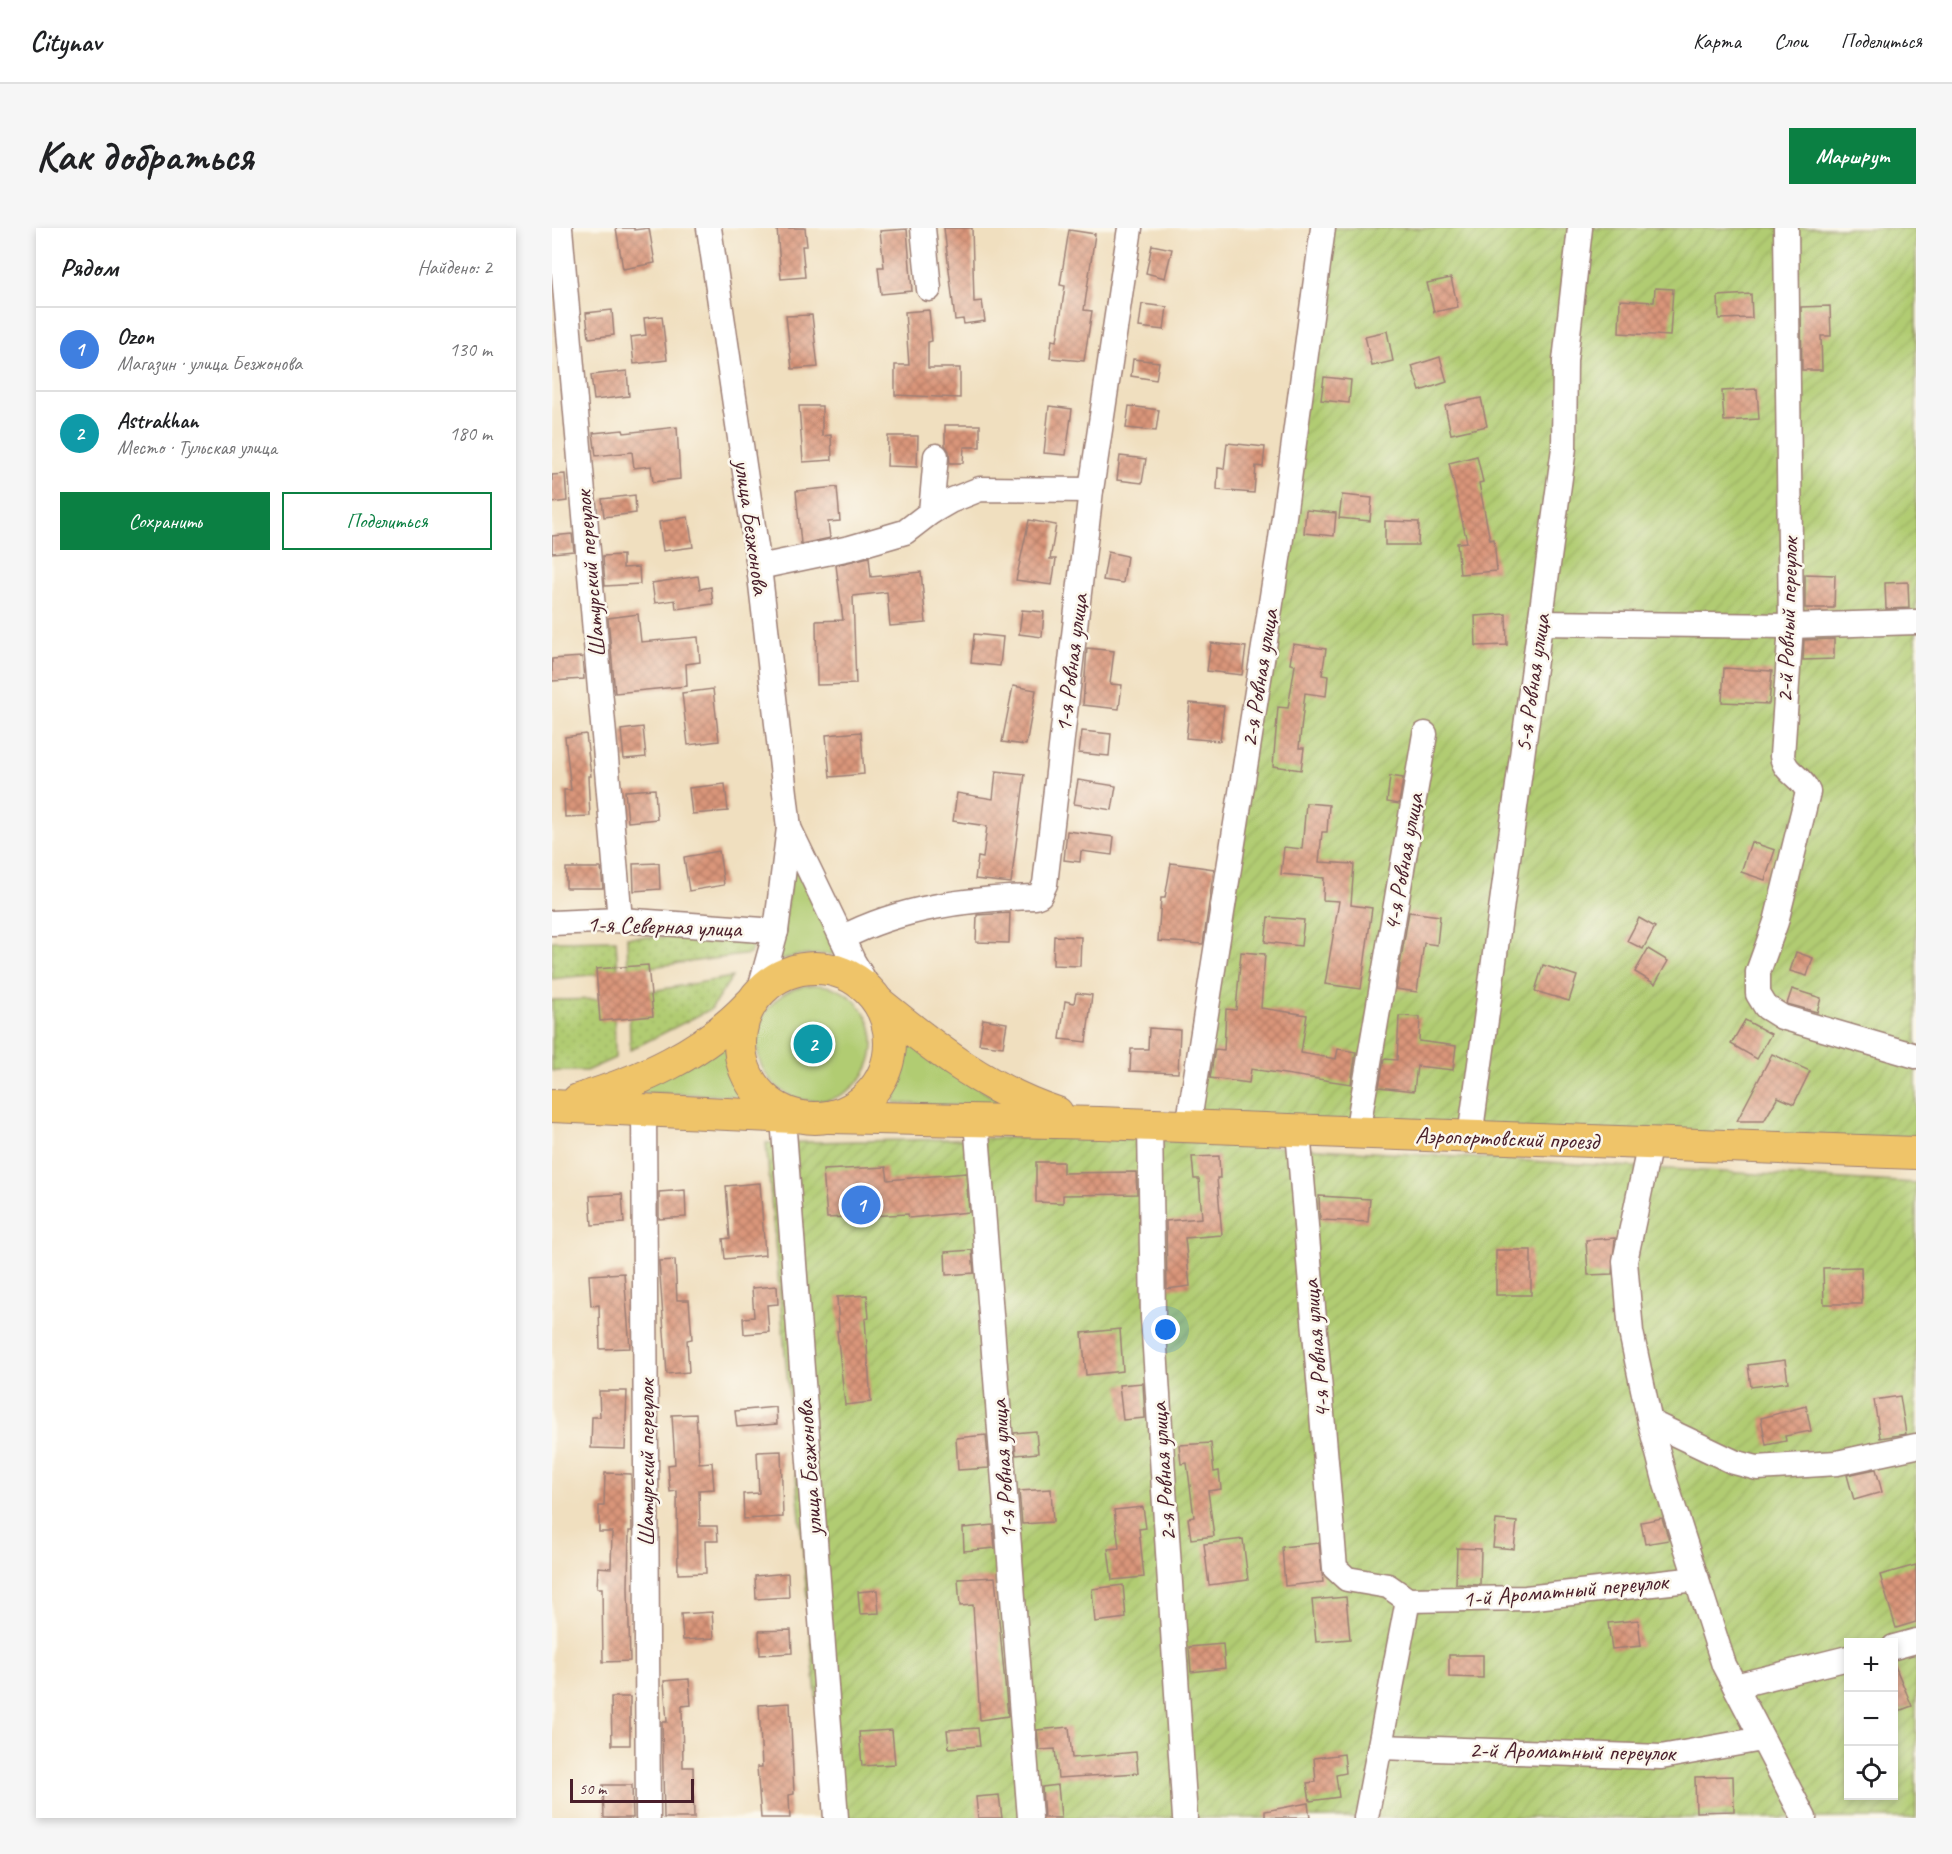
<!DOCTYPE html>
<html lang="ru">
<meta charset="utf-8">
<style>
:root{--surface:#fff;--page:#f6f6f6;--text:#202124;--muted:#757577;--line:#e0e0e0;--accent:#0b8043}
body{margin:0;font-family:Caveat,sans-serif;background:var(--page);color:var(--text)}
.controls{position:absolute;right:18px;bottom:18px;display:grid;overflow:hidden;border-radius:0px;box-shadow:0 3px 9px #0003}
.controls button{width:54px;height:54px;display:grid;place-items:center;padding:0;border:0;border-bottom:2px solid var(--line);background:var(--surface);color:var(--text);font:30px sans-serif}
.scale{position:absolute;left:18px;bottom:15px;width:124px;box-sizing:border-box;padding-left:6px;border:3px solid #4a1f2b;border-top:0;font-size:16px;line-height:21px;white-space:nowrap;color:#4a1f2b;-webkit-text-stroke:4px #fbf7ec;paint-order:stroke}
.you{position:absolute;left:614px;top:1102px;width:21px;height:21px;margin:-15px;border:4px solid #fff;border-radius:50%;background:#1a73e8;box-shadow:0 0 0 9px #1a73e833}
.badge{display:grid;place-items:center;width:39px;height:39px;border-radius:50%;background:var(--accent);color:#fff;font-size:20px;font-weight:700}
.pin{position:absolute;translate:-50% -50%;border:3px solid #fff;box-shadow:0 2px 6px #0006}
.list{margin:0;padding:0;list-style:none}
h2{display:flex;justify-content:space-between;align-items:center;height:78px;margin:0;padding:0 24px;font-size:26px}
h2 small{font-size:20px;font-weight:400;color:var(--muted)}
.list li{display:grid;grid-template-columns:39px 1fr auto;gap:18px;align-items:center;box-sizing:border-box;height:84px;padding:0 24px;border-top:2px solid var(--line)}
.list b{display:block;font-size:22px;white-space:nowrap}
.list p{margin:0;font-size:20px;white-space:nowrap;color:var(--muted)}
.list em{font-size:20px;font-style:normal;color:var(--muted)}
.actions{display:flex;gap:12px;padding:18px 24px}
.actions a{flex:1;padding:14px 0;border:2px solid var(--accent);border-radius:0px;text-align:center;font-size:21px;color:var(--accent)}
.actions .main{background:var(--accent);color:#fff}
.icon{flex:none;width:33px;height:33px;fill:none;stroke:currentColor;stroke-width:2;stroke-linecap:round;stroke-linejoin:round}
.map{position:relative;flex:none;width:1364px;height:1590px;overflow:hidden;border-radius:0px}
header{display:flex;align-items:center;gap:36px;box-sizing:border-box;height:84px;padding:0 30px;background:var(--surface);border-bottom:2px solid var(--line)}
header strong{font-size:28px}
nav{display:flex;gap:33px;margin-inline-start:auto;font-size:21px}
.intro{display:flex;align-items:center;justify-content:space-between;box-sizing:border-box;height:144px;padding:0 36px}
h1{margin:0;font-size:42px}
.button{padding:15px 27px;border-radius:0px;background:var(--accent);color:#fff;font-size:21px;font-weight:700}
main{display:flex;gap:36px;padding:0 36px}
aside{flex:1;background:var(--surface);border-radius:0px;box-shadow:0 3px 9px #0003}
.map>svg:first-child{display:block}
.grass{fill:#b1cc72;stroke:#7e764e;stroke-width:1.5}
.park{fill:url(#park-dots);stroke:#7e764e;stroke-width:1.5}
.garden{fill:url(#garden-furrows);stroke:#7e764e;stroke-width:1.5;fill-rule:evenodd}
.building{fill:url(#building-cross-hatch)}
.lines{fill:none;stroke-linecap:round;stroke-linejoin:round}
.minor-casing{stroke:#9d7f75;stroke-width:27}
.major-casing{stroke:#9d7f75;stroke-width:34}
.minor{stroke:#fff;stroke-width:24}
.major{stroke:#efc469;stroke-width:32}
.labels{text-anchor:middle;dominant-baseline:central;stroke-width:5;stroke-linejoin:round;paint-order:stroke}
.street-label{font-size:24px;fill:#4a1f2b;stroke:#fbf7ec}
</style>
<header>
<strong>Citynav</strong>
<nav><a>Карта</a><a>Слои</a><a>Поделиться</a></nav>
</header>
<div class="intro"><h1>Как добраться</h1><a class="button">Маршрут</a></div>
<main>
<aside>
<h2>Рядом<small>Найдено: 2</small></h2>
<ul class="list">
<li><span class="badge" style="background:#3f7fe0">1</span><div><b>Ozon</b><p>Магазин · улица Безжонова</p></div><em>130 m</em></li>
<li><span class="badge" style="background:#0f9aa8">2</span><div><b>Astrakhan</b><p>Место · Тульская улица</p></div><em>180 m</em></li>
</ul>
<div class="actions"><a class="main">Сохранить</a><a>Поделиться</a></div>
</aside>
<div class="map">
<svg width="1364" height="1590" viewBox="0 0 1364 1590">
<defs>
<pattern id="park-dots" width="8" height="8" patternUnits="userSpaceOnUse" patternTransform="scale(1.5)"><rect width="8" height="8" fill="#b1cc72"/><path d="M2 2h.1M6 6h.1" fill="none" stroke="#9aaf63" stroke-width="1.8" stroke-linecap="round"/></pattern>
<pattern id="garden-furrows" width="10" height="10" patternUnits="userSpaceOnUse" patternTransform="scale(1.5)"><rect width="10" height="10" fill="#b1cc72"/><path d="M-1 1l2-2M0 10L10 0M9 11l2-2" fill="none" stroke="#9aaf63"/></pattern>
<pattern id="building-cross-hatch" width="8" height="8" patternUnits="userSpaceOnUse" patternTransform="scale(1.5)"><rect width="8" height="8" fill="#da967a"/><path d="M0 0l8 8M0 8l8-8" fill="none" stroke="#b37a64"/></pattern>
</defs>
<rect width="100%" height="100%" fill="#fbf7ec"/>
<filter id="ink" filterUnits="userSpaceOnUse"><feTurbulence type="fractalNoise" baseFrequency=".0167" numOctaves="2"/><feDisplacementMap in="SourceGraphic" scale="12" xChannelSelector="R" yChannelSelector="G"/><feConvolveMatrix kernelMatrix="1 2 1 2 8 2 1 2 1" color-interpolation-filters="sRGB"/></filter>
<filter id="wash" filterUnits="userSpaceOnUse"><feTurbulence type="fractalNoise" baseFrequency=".008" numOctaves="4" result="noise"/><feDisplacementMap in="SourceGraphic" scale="24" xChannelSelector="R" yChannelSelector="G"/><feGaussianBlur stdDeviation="1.35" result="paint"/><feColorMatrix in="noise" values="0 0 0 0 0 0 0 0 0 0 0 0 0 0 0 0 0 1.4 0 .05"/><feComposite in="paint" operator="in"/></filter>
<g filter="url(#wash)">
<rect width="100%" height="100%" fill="#f0dfbf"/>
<g class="grass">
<path d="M246,641L286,726L247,727L226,733L240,642Z"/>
<circle cx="263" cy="815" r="58"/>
<path d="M354,812L457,880L342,875L353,833Z"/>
<path d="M173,814L177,836L188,868L72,864Z"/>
</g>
<g class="park">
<path d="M203,708L198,726L76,742L75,709Z"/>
<path d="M64,712L66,744L0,751V713Z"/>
<path d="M180,749L159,781L78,822L77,767Z"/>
<path d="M62,771L63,830L34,843H0V772Z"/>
</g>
<g class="garden">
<path d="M773,0H1364V916L639,892Z"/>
<path d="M540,908L1364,955V1590H275L214,915ZM1296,1414H1342V1568H1296Z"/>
</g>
<g id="blocks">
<g class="building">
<path d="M64,0H82V2L97,0L103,35L71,41Z"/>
<path d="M225,0H253L255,18H250L253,49L229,51Z"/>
<path d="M392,0H420L422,74L430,73L433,93L412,96L411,91L403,92Z"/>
<path d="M355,1L360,63L329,66L326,39H332L328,3Z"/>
<path d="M517,2L543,6L532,82L540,83L532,133L498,130L500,112L505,113L513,58L508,57Z"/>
<path d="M600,17L620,21L613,50L594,45Z"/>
<path d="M899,50L906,79L882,84L875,55Z"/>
<path d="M1103,60L1121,61L1118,108L1067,105L1068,72L1102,74Z"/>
<path d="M1199,66L1200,90L1167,91L1166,68Z"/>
<path d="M590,76L615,79L612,102L587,99Z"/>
<path d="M1278,78L1279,108H1269L1270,142H1250L1249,79Z"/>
<path d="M60,82L62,107L37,110L34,85Z"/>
<path d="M377,82L380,113L376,114V140H408V170L343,167V137H357L353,84Z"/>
<path d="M260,87L266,139L240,141L234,88Z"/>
<path d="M110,88L115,132L82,136L79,109L94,107L92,90Z"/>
<path d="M835,103L841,133L820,138L813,108Z"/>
<path d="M888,129L895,154L868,163L860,138Z"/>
<path d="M581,131L607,134L604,152L579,148Z"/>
<path d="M75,143L77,168L42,172L39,147Z"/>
<path d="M772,149L799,152L797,175L769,172Z"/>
<path d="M1205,161L1207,191L1172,193L1170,163Z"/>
<path d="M929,170L935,198L899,206L893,178Z"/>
<path d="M247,178H270V208L279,207L280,232L251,234Z"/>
<path d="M497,178L520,181L514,227L492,225Z"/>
<path d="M577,178L607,182L604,203L574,200Z"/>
<path d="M393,197H428V219H412L411,235H398L397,223L393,217Z"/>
<path d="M125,199L128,251L101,254L99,238L82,240L80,224L44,228L41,205L71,202L72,205Z"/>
<path d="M336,208H366L365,239L335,238Z"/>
<path d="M675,215L713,219L711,239L704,238L702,265L665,262L666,240L672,241Z"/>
<path d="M568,228L594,231L590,255L565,252Z"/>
<path d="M925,228L931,254L927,255L938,312L942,311L945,343L908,346L905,315L915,314L897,235Z"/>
<path d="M13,246L15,273L0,275V247Z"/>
<path d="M285,259L288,293L276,294L278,310L249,316L244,263Z"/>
<path d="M83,267L84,285L52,289L50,271Z"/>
<path d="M790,267L820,270L818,293L787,290Z"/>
<path d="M754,282L784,285L782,308L752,305Z"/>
<path d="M136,289L141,319L111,323L107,294Z"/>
<path d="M477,292L504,297L498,331H504L500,357L464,352Z"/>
<path d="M833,293L867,294L866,317H833Z"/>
<path d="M20,306L22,323L0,325V308Z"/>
<path d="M556,324L575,328L571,355L551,352Z"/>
<path d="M71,327V340L87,339L88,356L53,358L51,328Z"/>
<path d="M317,329L319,349L369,344L374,395L338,398L335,364L301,368L304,456L265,457L264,393L291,392L284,337Z"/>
<path d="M1253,346L1283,347L1282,380H1253Z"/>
<path d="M146,348L148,361L159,359L161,376L124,381L123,372L103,375L100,355Z"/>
<path d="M1356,354L1357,380L1334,381L1333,355Z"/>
<path d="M470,382L492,384L490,409L467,406Z"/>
<path d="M86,386L89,414L146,409L148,434L134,436L135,458L63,465L56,390Z"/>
<path d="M954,386L955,417L924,418L923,388Z"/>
<path d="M422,406L451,409L448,438L419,435Z"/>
<path d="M1282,411V431L1251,432L1252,412Z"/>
<path d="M659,415L694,419L690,447L655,443Z"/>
<path d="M741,416L774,421L770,447L776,448L774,468L753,465L747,520H752L749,542L721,538L726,479L736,480L743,437L738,436Z"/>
<path d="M535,420L562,423L558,456L570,457L567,481L531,477Z"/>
<path d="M30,429L32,451L0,453V431Z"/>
<path d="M1172,440L1220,443L1217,476L1170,474Z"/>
<path d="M461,458L484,462L474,517L450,514Z"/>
<path d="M161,461L167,513L136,517L130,465Z"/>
<path d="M638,475L672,478L668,513L634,510Z"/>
<path d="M91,499L94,529L72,531L69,502Z"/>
<path d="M530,503L559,506L557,528L527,525Z"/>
<path d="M309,504L312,546L278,549L274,507Z"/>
<path d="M34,506L39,548H36L38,588L13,589L12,562H19L13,509Z"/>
<path d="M444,543L473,546L459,655L423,651L426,629L431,630L435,598L401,593L405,565L441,571Z"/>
<path d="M838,548L851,550L847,576L835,574Z"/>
<path d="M526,552L564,558L560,582L522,576Z"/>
<path d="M173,556L176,583L140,586L137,560Z"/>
<path d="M103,561L105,591L76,594L73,563Z"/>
<path d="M754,575L777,577L775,604H770L767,634L802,636L799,677L820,680L809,761L773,756L787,673L771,672L772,650L729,646L732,619L750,621Z"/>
<path d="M515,603L562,609L560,627L529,623L528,634L512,632Z"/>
<path d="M1199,614L1223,622L1213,652L1189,644Z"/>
<path d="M167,623L172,657L137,663L132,629Z"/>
<path d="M107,635L108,661L82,663L81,636Z"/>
<path d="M619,635L662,641L651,716L606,713L609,670H613Z"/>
<path d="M14,640H49L51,660H14Z"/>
<path d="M857,684L888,688L885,717L872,715L865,764L844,761Z"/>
<path d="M458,685L457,715L424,714L425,687Z"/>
<path d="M716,689L752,692L749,718L713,714Z"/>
<path d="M1087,690L1103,699L1091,721L1075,713Z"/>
<path d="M502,708L529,709L528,738L501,737Z"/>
<path d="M1096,721L1116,733L1103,756L1083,744Z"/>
<path d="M689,724L713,726L709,780L755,787L749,825L784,831L786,821L804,824L799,856L699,841L697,855L658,850L663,821L672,822L674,781L684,782Z"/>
<path d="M1244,724L1261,730L1255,748L1238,743Z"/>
<path d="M96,737L101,788L48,793L44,741Z"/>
<path d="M991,737L1025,748L1017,773L983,763Z"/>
<path d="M1240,761L1269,770L1265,784L1235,776Z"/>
<path d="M524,765L540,767L534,814L508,811L513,773L522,775Z"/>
<path d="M847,788L868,789L867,813L904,818L901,842L865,838L862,863L827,859L832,831L845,832Z"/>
<path d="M431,791L455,795L451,819L427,816Z"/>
<path d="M1193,792L1219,806L1205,831L1179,816Z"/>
<path d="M597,800L628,802L626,845L578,843L579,821H596Z"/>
<path d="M1220,826L1258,843L1242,876L1226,869L1212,893H1185Z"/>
<path d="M667,928L668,950H665L670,1007L633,1010L638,1058L615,1061L614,993L650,990L647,951H642L640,929Z"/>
<path d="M484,934H511V945L584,944L585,966L511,967V975L484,974Z"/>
<path d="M334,939L336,952L414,945L417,984L357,990L356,986L275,990L271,942Z"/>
<path d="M208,955L213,1027L173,1031L171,1011L178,1010L174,958Z"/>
<path d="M133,962L134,989L107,991V964Z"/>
<path d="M70,966L72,995L40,997L38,968Z"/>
<path d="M767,968L818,971L816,994L768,992Z"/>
<path d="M1063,1010L1060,1046L1036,1047L1034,1012Z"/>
<path d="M420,1022L422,1045L394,1047L393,1024Z"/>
<rect x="944" y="1022" width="35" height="45"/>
<path d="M123,1032L125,1072H137L140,1111L135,1112L137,1144L115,1146L107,1033Z"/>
<path d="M1309,1039L1310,1076H1272L1271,1040Z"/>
<path d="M72,1045L78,1120L48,1121L47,1077L39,1078L37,1047Z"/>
<path d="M225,1058L226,1076L215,1077L217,1104L192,1106L191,1090L202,1089L200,1060Z"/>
<path d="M315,1067L317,1090L313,1091L319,1174L293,1177L285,1103H287L285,1069Z"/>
<path d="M568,1101L571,1143L534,1147L530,1105Z"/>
<path d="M1233,1132L1236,1154L1199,1159L1196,1137Z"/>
<path d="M591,1155L593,1190L571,1192L567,1157Z"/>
<path d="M47,1163H75L73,1221L39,1220L40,1189H48Z"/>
<path d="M1348,1168L1354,1206L1328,1210L1322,1172Z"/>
<path d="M1254,1178L1259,1203L1233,1208L1234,1213L1214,1217L1209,1190Z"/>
<path d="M224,1179L225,1196L185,1199L183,1183Z"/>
<path d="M144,1186L147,1235L160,1234L162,1261L147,1262L148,1298H165L166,1313H153L154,1345L126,1346L125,1263L118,1264L116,1237L123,1236L120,1187Z"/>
<path d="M484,1203L486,1225L464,1227L462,1205Z"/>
<path d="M434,1207L437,1240L406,1242L404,1210Z"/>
<path d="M659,1215L662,1244L667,1243L669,1261L656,1263L662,1308L639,1311L636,1290L642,1289L635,1235L629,1236L627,1217Z"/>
<path d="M229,1223L231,1289L192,1291L191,1266L207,1265L205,1224Z"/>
<path d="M1324,1241L1330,1264L1302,1272L1295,1247Z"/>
<path d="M53,1245L79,1246L80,1303H77L76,1360L78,1433L51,1434L50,1360H45L46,1339L59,1340L60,1304H47V1278H52Z"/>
<path d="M499,1261L501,1294L470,1296L467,1263Z"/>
<path d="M591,1279L594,1300L587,1301L592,1349L560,1352L556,1321L567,1320L562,1282Z"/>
<path d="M1110,1290L1117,1312L1093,1316L1089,1294Z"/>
<path d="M944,1292L965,1294L962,1321L941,1319Z"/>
<path d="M441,1297L443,1320L412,1323L411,1300Z"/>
<path d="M691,1311L696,1352L657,1357L652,1316Z"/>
<path d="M767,1315L771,1354L733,1358L730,1319Z"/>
<path d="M905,1320L929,1321L928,1357L904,1356Z"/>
<path d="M1364,1337V1394L1344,1400L1328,1347Z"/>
<path d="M236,1345L237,1369L204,1371L203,1348Z"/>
<path d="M443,1349L456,1488L428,1492L421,1377L408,1378L406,1351Z"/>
<path d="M571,1357L574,1390L543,1394L540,1361Z"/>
<path d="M325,1362L327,1385L308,1386L306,1364Z"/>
<path d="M794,1369L798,1411L764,1414L760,1372Z"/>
<path d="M160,1384L162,1410L131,1412L129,1386Z"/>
<path d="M1086,1392L1089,1418L1060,1421L1056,1395Z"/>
<path d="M239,1402L240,1425L208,1427L207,1403Z"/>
<path d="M671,1416L673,1440L639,1444L637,1419Z"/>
<path d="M897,1427H931V1450L897,1449Z"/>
<path d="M1341,1433L1360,1478L1341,1485Z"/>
<path d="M137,1451L139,1477L130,1478L131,1539H141L142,1590H112L110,1494H115L112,1453Z"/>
<path d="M59,1469H78V1517H60Z"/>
<path d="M238,1475L242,1566L237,1567L238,1590H209L205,1539H210L207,1477Z"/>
<path d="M517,1499L520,1530L584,1524L586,1545L506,1550L503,1521L487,1522L485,1502Z"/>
<path d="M426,1500L428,1518L397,1520L395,1502Z"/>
<path d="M340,1502L343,1536L310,1538L307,1504Z"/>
<path d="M792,1526L794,1545L784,1547L787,1569L758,1573L755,1555L764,1554L762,1530Z"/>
<path d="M1181,1548L1182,1583L1144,1584L1143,1549Z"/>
<path d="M51,1557H80L81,1590H52Z"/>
<path d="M506,1557L509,1590H492L490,1559Z"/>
<path d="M447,1567L450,1590H426L424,1569Z"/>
<path d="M756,1575L758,1590H713V1583Z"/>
</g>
</g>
</g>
<g filter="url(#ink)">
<use href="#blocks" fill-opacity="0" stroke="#9d7f75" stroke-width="1.5"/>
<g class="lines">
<g class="minor-casing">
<g id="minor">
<path d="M8,0L68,692"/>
<path d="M157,0L207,339L237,600L224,703L207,764"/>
<path d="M371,0L377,61"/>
<path d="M1234,0L1239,398L1230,528C1233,546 1250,548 1256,564L1224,694L1206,744V766L1214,779L1230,789L1364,828"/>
<path d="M379,284L398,273L428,261L539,262"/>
<path d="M207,339L298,320L353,304L379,284L384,228"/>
<path d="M988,395L1239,398L1364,394"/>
<path d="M237,600L301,733L321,767"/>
<path d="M0,695L68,692L224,703"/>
<path d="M290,710C349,679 416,671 483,669L488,667L493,656L539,262L578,0"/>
<path d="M200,857L231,890L284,1590"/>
<path d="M92,881L96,1590"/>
<path d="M424,892L478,1590"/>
<path d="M598,897L601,1089L633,1590"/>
<path d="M636,899L728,318L771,0"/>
<path d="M746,903L783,1340L795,1351L836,1358L856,1372L974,1370L1145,1351"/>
<path d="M805,905L873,506"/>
<path d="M918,909L1012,220L1013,133L1028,0"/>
<path d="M1098,915L1073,1033L1079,1104L1098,1194L1114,1256L1172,1437L1252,1590"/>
<path d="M1098,1194L1182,1234L1205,1240L1285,1235L1364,1218"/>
<path d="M1342,1419L1364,1413"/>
<path d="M1183,1458L1296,1430"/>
<path d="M828,1519L1109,1529L1210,1511"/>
<path d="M814,1590L856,1372"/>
</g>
</g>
<g class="major-casing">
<g id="major">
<circle cx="263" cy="815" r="75"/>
<path d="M327,775C382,820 437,863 505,885"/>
<path d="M26,872C89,853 152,825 198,776"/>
<path d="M0,878L242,889"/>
<path d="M278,889L547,895L1364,925"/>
</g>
</g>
<use href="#minor" class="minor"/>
<use href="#major" class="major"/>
</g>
</g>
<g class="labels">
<g class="street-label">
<text transform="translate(200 299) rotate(82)">улица Безжонова</text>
<text transform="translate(38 346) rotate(-95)">Шатурский переулок</text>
<text transform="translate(1235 392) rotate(-88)">2-й Ровный переулок</text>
<text transform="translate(519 435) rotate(-83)">1-я Ровная улица</text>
<text transform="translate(707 450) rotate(-81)">2-я Ровная улица</text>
<text transform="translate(980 455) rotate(-82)">5-я Ровная улица</text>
<text transform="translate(851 634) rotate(-80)">4-я Ровная улица</text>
<text transform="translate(112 698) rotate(2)">1-я Северная улица</text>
<text transform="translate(955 910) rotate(2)">Аэропортовский проезд</text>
<text transform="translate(764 1121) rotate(-95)">4-я Ровная улица</text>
<text transform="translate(94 1235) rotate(-90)">Шатурский переулок</text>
<text transform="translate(257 1240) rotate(-94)">улица Безжонова</text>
<text transform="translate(451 1241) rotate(-94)">1-я Ровная улица</text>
<text transform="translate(611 1244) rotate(-94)">2-я Ровная улица</text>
<text transform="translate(1013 1362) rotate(-5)">1-й Ароматный переулок</text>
<text transform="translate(1020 1523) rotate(1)">2-й Ароматный переулок</text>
</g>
</g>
</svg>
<div class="controls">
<button>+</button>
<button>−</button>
<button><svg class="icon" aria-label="locate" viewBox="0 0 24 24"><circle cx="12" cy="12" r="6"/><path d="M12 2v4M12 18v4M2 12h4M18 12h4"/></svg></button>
</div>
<div class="scale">50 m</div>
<div class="you"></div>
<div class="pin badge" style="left:309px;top:977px;background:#3f7fe0">1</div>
<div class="pin badge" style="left:261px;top:816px;background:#0f9aa8">2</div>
</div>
</main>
